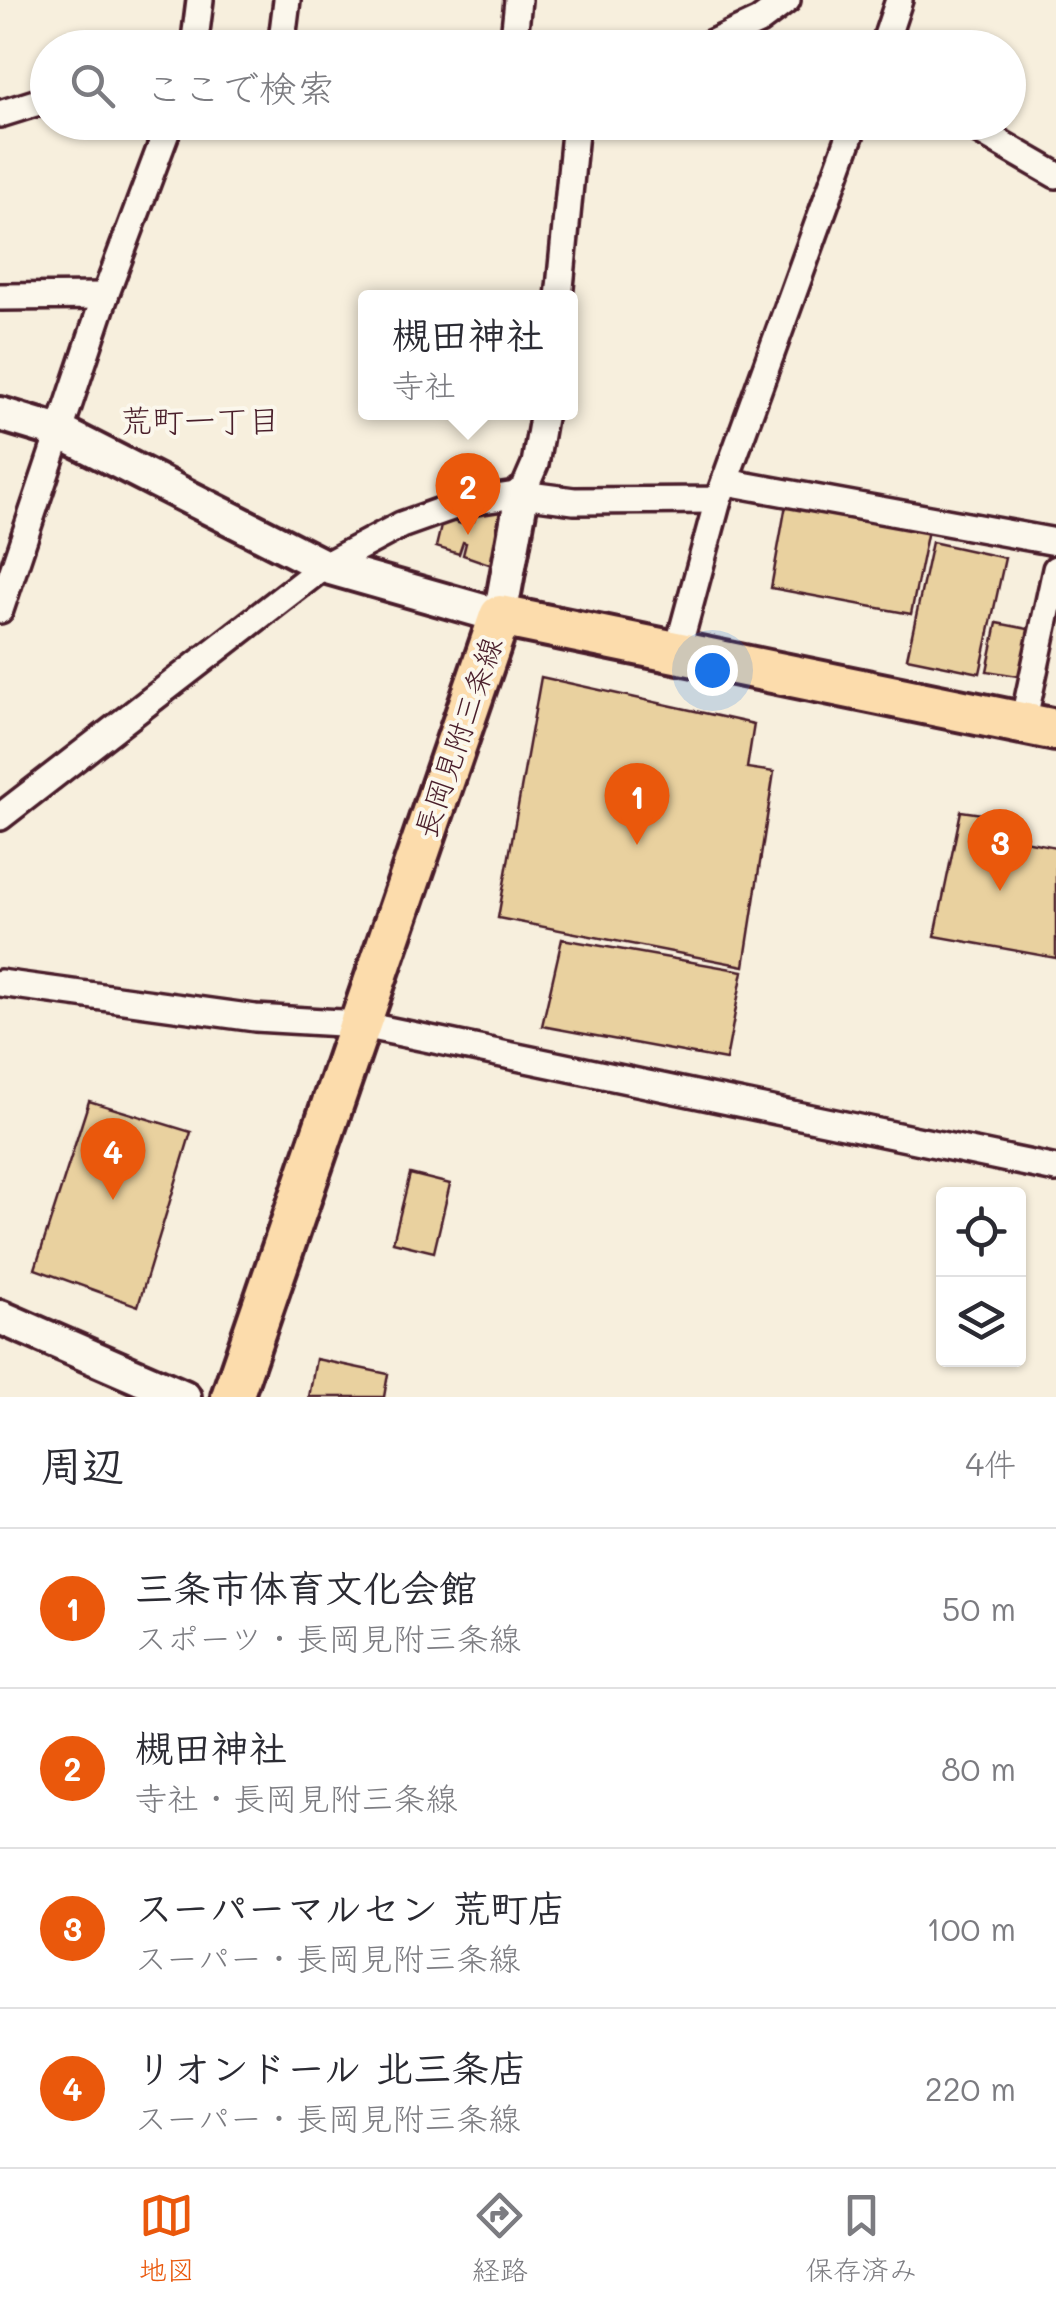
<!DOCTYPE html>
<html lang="ja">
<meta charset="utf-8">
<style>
:root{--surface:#fff;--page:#f7f7f7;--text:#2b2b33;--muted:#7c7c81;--line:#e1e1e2;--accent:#ea580c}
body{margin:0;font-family:Mali,"Klee One",sans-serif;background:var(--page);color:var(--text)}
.controls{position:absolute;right:30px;bottom:30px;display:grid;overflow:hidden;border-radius:10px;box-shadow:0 2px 8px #0004}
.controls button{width:90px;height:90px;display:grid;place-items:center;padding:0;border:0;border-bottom:2px solid var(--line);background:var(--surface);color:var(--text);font:50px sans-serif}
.you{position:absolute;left:712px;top:670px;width:35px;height:35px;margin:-25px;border:8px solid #fff;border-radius:50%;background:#1a73e8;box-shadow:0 0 0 15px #1a73e833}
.badge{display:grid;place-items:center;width:65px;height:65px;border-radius:50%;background:var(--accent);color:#fff;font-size:32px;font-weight:700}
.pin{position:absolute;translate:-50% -82px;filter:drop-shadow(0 2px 5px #0008)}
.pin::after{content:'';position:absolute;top:52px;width:35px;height:30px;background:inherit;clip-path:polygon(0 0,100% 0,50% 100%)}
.popup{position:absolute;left:358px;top:290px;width:220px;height:130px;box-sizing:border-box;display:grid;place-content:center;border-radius:10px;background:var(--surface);filter:drop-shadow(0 2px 8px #0005);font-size:32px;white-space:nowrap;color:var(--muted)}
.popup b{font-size:38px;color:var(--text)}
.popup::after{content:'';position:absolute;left:50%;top:100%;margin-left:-20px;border:20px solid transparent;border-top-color:var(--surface)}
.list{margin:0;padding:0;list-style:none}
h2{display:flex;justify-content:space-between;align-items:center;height:130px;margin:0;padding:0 40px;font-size:42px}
h2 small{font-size:32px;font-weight:400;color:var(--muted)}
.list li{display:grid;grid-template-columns:65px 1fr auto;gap:30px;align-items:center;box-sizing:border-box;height:160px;padding:0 40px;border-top:2px solid var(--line)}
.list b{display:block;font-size:38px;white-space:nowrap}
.list p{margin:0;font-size:32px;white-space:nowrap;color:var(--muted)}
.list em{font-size:32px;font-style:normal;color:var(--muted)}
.icon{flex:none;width:55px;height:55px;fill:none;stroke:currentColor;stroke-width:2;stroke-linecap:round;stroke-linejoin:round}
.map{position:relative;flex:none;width:1056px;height:1397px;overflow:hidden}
.search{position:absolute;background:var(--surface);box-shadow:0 2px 8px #0004;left:30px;right:30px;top:30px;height:110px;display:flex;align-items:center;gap:25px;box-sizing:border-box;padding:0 35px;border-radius:55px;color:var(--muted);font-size:38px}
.sheet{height:770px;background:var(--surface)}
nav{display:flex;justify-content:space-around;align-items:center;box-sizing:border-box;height:140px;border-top:2px solid var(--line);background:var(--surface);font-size:28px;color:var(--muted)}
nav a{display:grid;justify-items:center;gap:5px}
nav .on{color:var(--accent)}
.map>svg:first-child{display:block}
.building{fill:#e9d19f;stroke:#4a1f2b;stroke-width:2.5}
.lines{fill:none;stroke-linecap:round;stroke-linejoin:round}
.minor-casing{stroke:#4a1f2b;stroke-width:32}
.tertiary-casing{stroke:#4a1f2b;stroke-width:40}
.primary-casing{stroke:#4a1f2b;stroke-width:48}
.minor{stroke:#fbf7ec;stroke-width:25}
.tertiary{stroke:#fbf7ec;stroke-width:32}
.primary{stroke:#fcdcac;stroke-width:40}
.labels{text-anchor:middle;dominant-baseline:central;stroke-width:8;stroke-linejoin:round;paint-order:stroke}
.street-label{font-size:30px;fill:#4a1f2b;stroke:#fbf7ec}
.neighbourhood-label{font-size:32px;fill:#4a1f2b;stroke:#fbf7ec}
</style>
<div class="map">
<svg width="1056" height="1397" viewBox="0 0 1056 1397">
<rect width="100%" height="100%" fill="#f7efdd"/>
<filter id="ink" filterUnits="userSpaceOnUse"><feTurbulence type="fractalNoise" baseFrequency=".01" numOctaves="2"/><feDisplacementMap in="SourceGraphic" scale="20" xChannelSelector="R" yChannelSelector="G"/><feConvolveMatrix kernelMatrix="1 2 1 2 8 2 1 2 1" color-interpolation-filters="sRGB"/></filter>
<g filter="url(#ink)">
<g class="building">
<path d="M787,499L929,525L911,614L771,588Z"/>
<path d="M479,505L501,513L492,565L463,555L466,543L463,542L459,554L436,547L443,518L461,524L463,517L474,521Z"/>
<path d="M932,542L1005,558L980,673L907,658Z"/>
<path d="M997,623L1033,630L1024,677L987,671Z"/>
<path d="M541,677L754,724L747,768L774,772L744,966L498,918Z"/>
<path d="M961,811L996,816L993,835L1056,847V958L935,936Z"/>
<path d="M562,939L743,971L726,1060L542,1026Z"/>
<path d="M89,1101L191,1132L138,1306L35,1269Z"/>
<path d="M410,1174L450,1184L434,1252L393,1242Z"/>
<path d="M316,1359L388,1374L384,1397H309Z"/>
</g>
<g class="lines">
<g class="minor-casing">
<g id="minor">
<path d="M194,48L200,0"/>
<path d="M281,48L287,0"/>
<path d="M513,48L518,0"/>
<path d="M701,48L759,21L787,0"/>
<path d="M883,48L899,0"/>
<path d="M0,114L48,99"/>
<path d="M964,122L1056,175"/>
<path d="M0,297L105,296"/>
<path d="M559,298L576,122"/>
<path d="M726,482L1056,542"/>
<path d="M522,494L535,464L544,412"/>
<path d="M0,610L105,296L170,122"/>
<path d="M677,652L718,500"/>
<path d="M1023,723L1056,569"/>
<path d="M0,817L324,566L401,525L463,503L522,494L574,501L718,500L855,122"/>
<path d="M0,983L255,1018L358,1024L1056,1169"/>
</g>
</g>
<g class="tertiary-casing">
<g id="tertiary">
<path d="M0,414L60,432L324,566L500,616L522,494"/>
<path d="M0,1317L184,1397"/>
</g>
</g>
<g class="primary-casing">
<path id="primary" d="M232,1397L500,616L1056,730"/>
</g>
<use href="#minor" class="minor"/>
<use href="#tertiary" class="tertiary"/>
<use href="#primary" class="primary"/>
</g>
</g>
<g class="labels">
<g class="street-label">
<text transform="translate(457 737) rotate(-71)">長岡見附三条線</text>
</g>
<g class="neighbourhood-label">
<text x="200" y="419">荒町一丁目</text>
</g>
</g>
</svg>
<div class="controls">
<button><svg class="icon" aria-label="locate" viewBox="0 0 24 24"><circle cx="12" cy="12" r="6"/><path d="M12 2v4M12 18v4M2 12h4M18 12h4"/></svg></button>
<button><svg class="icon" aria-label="layers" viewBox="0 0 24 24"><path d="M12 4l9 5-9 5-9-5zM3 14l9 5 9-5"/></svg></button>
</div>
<div class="you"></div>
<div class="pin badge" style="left:637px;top:845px">1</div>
<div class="pin badge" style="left:468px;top:535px">2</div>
<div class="popup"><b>槻田神社</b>寺社</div>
<div class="pin badge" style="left:1000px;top:891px">3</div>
<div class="pin badge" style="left:113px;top:1200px">4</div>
<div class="search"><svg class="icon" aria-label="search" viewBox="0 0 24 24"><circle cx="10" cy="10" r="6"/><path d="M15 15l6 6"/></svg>ここで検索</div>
</div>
<section class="sheet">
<h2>周辺<small>4件</small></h2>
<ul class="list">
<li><span class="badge">1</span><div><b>三条市体育文化会館</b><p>スポーツ · 長岡見附三条線</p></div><em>50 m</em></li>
<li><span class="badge">2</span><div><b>槻田神社</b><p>寺社 · 長岡見附三条線</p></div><em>80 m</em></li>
<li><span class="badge">3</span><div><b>スーパーマルセン 荒町店</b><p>スーパー · 長岡見附三条線</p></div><em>100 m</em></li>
<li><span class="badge">4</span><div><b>リオンドール 北三条店</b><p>スーパー · 長岡見附三条線</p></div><em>220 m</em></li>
</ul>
</section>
<nav>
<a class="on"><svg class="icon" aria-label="map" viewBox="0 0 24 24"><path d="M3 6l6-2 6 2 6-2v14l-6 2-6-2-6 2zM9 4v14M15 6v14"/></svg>地図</a>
<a><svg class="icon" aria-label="directions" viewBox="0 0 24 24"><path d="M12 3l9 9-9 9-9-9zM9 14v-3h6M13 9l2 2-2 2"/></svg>経路</a>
<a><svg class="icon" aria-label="saved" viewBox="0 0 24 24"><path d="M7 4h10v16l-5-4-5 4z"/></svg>保存済み</a>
</nav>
